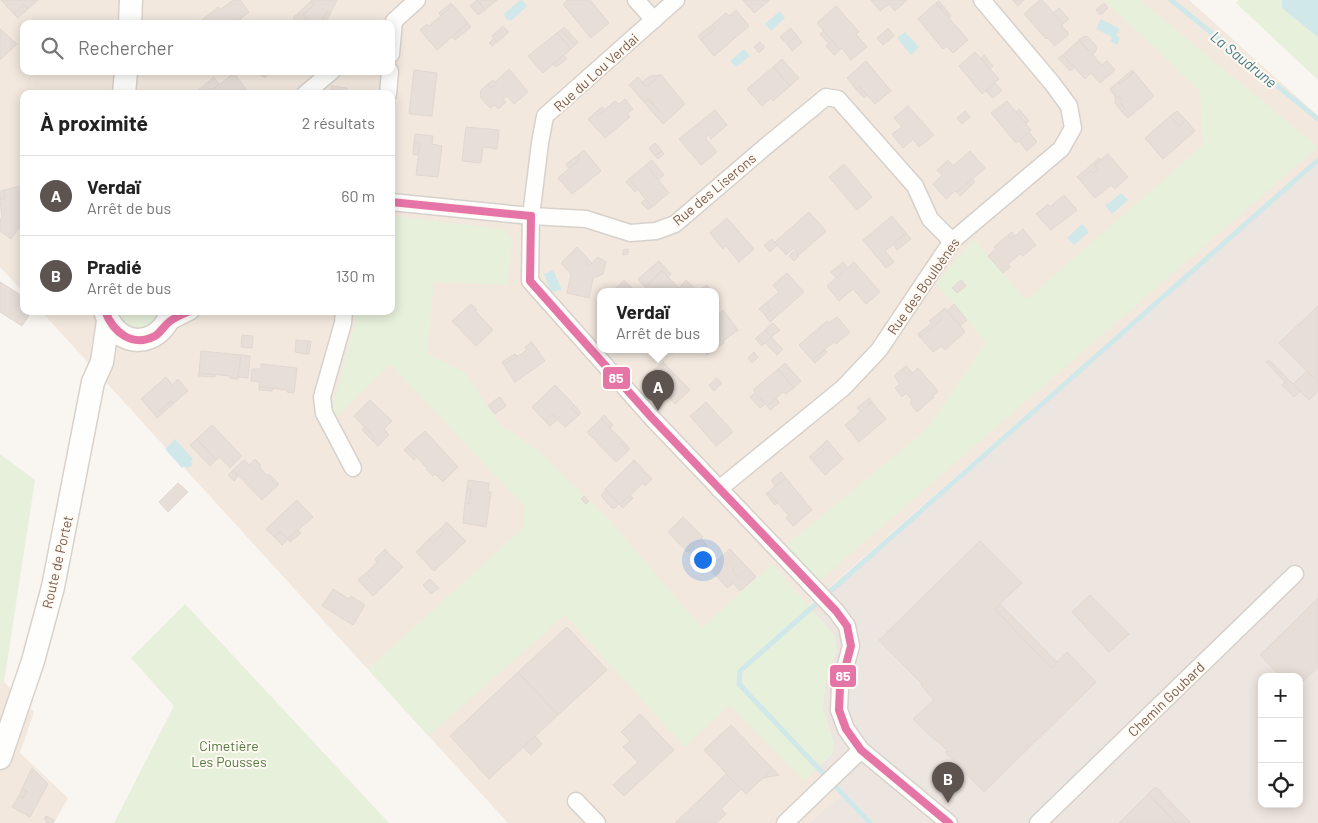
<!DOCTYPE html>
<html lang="fr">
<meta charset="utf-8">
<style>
:root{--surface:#fff;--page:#f6f6f6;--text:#222;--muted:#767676;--line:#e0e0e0;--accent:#5d544f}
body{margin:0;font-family:Barlow,sans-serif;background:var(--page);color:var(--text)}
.controls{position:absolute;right:15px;bottom:15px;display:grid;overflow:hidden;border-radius:10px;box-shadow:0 2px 12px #0003}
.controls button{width:45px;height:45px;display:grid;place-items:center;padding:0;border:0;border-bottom:1px solid var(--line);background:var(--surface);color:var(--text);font:25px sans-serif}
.you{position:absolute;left:702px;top:559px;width:18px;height:18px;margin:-12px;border:4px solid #fff;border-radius:50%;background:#1a73e8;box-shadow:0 0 0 8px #1a73e833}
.badge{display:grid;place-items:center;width:32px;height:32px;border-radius:50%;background:var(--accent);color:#fff;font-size:16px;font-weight:700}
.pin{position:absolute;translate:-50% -41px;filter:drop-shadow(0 1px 2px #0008)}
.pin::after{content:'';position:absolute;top:26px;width:18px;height:15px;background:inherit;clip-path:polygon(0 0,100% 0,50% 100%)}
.popup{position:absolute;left:597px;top:288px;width:122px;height:65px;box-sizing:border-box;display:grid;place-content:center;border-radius:10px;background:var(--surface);filter:drop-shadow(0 1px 4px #0005);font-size:16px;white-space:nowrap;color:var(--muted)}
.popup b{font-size:19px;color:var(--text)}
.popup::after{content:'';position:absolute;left:50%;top:100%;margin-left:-10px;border:10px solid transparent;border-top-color:var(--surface)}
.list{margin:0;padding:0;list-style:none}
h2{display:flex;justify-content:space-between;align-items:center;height:65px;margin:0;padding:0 20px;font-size:21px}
h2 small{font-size:16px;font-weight:400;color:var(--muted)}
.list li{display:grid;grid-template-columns:32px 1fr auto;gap:15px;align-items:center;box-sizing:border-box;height:80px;padding:0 20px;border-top:1px solid var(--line)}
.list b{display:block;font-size:19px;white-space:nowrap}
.list p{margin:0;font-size:16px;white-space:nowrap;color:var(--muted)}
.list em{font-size:16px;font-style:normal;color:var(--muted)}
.icon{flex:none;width:28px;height:28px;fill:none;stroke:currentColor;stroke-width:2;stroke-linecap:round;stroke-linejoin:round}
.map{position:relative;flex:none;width:1318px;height:823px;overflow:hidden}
.search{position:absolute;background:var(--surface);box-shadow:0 2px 12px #0003;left:20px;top:20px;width:375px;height:55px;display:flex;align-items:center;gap:12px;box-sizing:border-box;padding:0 18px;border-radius:10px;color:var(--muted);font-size:19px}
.panel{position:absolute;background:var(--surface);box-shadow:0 2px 12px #0003;left:20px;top:90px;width:375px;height:225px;border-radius:10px}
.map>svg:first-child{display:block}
.residential{fill:#f2e8de;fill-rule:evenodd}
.industrial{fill:#ede5e0;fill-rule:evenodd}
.green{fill:#e7f0db}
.water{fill:#d0e8ea}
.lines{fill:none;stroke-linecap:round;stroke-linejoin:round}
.stream{stroke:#d0e8ea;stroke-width:5}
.building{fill:#e6ded7;stroke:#e2d8d2}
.street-casing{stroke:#d7d1cb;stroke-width:19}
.secondary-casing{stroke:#d9d2cb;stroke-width:25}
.street{stroke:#fefefd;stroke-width:16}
.secondary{stroke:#fefefd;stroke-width:22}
.bus-1-casing{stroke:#fffaf3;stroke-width:11}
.bus-1{stroke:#e675a7;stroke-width:8}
.labels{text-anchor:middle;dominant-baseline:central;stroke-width:4;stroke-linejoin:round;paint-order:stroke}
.street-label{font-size:14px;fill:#7a5c4d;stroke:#fffaf3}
.park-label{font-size:14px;fill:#537a41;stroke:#fffaf3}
.water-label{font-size:15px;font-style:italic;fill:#437c86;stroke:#fffaf3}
.line-badge{stroke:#fffaf3;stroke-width:2}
.badge-label{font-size:14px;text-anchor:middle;font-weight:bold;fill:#fff}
</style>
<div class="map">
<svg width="1318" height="823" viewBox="0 0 1318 823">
<rect width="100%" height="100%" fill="#f9f5f0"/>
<g class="residential">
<path d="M0,0H1189L1318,116V159L736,669L843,795L809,823H508L41,311H391V94H24V293L0,267ZM24,24H391V71H24ZM600,292H716V350H600Z"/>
<path d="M4,682L34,712L20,753L68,798L54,823H0V684Z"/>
</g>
<path class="industrial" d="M1318,159V823H809L843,794L736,670ZM1262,677H1299V804H1262Z"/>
<g class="green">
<path d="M1104,0H1140L1318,147L815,585L783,548L926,430L986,342L936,284L974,239L1026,300L1203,145L1200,91Z"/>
<path d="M1239,0H1318V80L1236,3Z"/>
<path d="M394,216L503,229L512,239L507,285L434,282L427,353L466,373L498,423L539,451L612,523L702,628L772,564L835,636L837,651L831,664L826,684L823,708L834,743L832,754L804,781L729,705L685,747L565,615L428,736L368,669L523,528L525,507L390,364L336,417L331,413L358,311H391V221Z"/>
<path d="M112,311H162C154,327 149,330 131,331Z"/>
<path d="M0,454L35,480L4,682L0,684Z"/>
<path d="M185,604L389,823H114L174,706L131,658Z"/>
</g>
<g class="water">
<path d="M520,0H522L527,6L511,21L506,19L504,14Z"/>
<path d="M1282,0H1318V37L1282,8Z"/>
<path d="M780,11L785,18L771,31L765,24Z"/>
<path d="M1101,19L1120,29L1116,35L1120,38L1117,45L1110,41L1112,37L1096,29Z"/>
<path d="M905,32L919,47L911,55L897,38Z"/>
<path d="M744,49L750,56L736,67L730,61Z"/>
<path d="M1121,193L1128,200L1112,214L1105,206Z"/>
<path d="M1082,224L1089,232L1074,245L1067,238Z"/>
<path d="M553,270L562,290L551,292L544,274Z"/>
<path d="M175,439L193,459L191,461L192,465L188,468L184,466L182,468L165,449Z"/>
</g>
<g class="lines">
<g class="stream">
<path d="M1171,0L1318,119"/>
<path d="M870,823L739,684L740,671L1318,160"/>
</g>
</g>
<g class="building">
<path d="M1,0H38L28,9L24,4L14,14Z"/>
<path d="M233,0H240L249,12L234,24H197L218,7L220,10Z"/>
<path d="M312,0H337L330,14L327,12L323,19L327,24H299L306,18L303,14L313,6L314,3L311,1Z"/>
<path d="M477,0H497L485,10Z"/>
<path d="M477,0L485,10L478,15L470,6Z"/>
<path d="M568,0H590L609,23L591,38L563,4Z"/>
<path d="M743,0H770L754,13Z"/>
<path d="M871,0H885L889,4L880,11Z"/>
<path d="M885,0H907L895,11Z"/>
<path d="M1013,0H1024L1018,6Z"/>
<path d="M1040,0H1042L1063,24L1062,26L1069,34L1055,46L1047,38L1046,39L1024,14Z"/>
<path d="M311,1L314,3L313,6L303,14L306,18L298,24L293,18Z"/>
<path d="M939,1L951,16L949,18L936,3Z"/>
<path d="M451,3L453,5L441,16L439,13Z"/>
<path d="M936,3L968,40L953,53L947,46L943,49L918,19Z"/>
<path d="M1104,3L1108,8L1100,15L1096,10Z"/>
<path d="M24,4L28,9L18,18L14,14Z"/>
<path d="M453,5L468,23L437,50L420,30L427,24L429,26Z"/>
<path d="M836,6L859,32L856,34L867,47L851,60L842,48L840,50L817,23Z"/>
<path d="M1059,8L1069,19L1063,24L1053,13Z"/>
<path d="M736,10L749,26L714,56L701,40L715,29L712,25L726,13L729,16Z"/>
<path d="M327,12L330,14L326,22L323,19Z"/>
<path d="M468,23L471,27L455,40L452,37Z"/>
<path d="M712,25L715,29L701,40L698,36Z"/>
<path d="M503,26L509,32L497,42L492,36Z"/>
<path d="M564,27L578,42L575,45L561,30Z"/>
<path d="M791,28L797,36L787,44L780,37Z"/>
<path d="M888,28L894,36L889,40L883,33Z"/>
<path d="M0,29L17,44L1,59H0Z"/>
<path d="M561,30L575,45L571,49L557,33Z"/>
<path d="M824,31L840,50L834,55L826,46L829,44L820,34Z"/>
<path d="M557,33L571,49L543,73L528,56Z"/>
<path d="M883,33L889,40L883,45L877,38Z"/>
<path d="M797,36L802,42L792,51L787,44Z"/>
<path d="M1084,36L1088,37L1097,47L1096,51L1092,55L1079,40Z"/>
<path d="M494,38L497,42L492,46L489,43Z"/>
<path d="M1079,40L1102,65L1107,61L1115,70L1100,83L1091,73L1085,79L1063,55Z"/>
<path d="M760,42L765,47L759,53L754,47Z"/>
<path d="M975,52L999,79L982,94L959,66Z"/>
<path d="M563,55L567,59L556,67L553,64Z"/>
<path d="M984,55L993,66L990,69L981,58Z"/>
<path d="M1063,55L1074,68L1070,71L1058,58Z"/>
<path d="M782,59L799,78L790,86L773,67Z"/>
<path d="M866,61L891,91L875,104L859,86L856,89L847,78Z"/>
<path d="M773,67L790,86L773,101L771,98L762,106L747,89Z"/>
<path d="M509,69L528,92L514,104L507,96L503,99L506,102L498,109L495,105L490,108L480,97L481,90L488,84L491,88L496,84L495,82Z"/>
<path d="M414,70L437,73L432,116L409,114Z"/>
<path d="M1132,70L1134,72L1120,84L1118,82Z"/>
<path d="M258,71H269L265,78L257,73Z"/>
<path d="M1134,72L1154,96L1128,118L1122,112L1125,109L1121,103L1123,101L1121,98L1115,97L1110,89L1118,82L1120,84Z"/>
<path d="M234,73L247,90L242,94H207Z"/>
<path d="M661,75L646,87L642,82L650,76Z"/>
<path d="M661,75L685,104L663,124L655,115L659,111L649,99L644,102L629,85L638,77L646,87Z"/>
<path d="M214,77L219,84L207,94H199L197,91Z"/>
<path d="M493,80L496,84L491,88L488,84Z"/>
<path d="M995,83L1002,90L993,98L986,91Z"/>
<path d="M331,86L347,88L346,94H328L331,93Z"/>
<path d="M859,86L867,95L864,98L856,89Z"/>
<path d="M1115,97L1121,98L1123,101L1121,103L1125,109L1122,112L1115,103Z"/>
<path d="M625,99L633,109L627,114L630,117L605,138L588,119L595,113L597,116L615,101L619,104Z"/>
<path d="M649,99L659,111L655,115L644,102Z"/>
<path d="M1007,101L1031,130L1016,143L991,113Z"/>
<path d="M908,106L934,135L919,147L913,139L903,148L892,134L902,127L894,118Z"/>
<path d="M602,107L605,110L597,116L595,113Z"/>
<path d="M1019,109L1029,121L1026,123L1016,112Z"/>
<path d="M715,110L727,125L711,139L709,135L705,138L717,152L701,165L679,139Z"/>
<path d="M965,111L970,117L962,124L957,118Z"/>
<path d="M1177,111L1186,120L1179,126L1170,116Z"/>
<path d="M1170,116L1179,126L1186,120L1195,131L1163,159L1145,138Z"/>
<path d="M466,127L499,130L497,149L483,147L481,163L462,161Z"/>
<path d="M1029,132L1037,142L1027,151L1019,141Z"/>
<path d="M415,134L433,136L432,144L442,146L438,177L416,175L420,143L414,142Z"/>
<path d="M414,142L420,143L418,155L413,154Z"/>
<path d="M655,143L662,151L655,156L649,148Z"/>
<path d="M584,150L601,171L572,194L558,178L580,159L577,156Z"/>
<path d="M662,151L664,154L658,159L655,156Z"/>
<path d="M970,151L985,168L957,192L955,191L946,199L933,184L942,175L937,170L948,160L953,166Z"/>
<path d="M1108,154L1128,177L1115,189L1111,185L1095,198L1080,180L1091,171L1093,173L1098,169L1095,165Z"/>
<path d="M577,156L580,159L569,168L566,164Z"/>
<path d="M1099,158L1101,160L1095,165L1098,169L1093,173L1091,171L1080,180L1077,177Z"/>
<path d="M652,160L664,175L658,180L646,165Z"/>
<path d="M844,164L872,197L857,210L829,177Z"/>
<path d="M646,165L669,193L652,207L629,179Z"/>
<path d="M629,179L638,189L635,192L626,182Z"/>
<path d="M972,179L975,182L960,196L957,192Z"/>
<path d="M21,186L23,195H19L24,220L11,239L0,231V220L2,217L0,199L5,198L4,190Z"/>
<path d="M4,190L5,198L0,199V191Z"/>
<path d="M1064,195L1077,210L1051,230L1036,214L1048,204L1050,207Z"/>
<path d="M646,199L652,207L648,210L641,203Z"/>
<path d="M809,212L826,231L799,255L794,248L786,255L775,242Z"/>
<path d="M892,216L906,233L885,251L894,262L886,268L863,240Z"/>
<path d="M727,218L754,249L739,262L726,246L723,249L710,233Z"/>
<path d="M1023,229L1036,245L1023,256L1020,254L1008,264L1011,267L1003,273L988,256L996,249L994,247L1008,235L1011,239Z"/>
<path d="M1012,232L1015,236L1011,239L1008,235Z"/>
<path d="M906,233L911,239L897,250L893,244Z"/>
<path d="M772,239L777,245L770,252L764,245Z"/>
<path d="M577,247L588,259L585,262L589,266L598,257L606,262L603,274L593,278L589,298L567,293L571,274L561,263Z"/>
<path d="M628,249V254L623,255V250Z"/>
<path d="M794,251L799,256L794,261L789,256Z"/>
<path d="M588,259L592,263L589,266L585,262Z"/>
<path d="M659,261L671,274L668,277L662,271L645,287L638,279Z"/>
<path d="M843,262L848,268L836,278L831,272Z"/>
<path d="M854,262L880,292L866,304L853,289L839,301L827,286Z"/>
<path d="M662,271L679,288L686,280L698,292H651L645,287Z"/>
<path d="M787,273L804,292L770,322L765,315L771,310L766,303L779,292L773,285Z"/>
<path d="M624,280L631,287L625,292H614L613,291Z"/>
<path d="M961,280L966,286L957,293L952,288Z"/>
<path d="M0,282L24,297V311H32L22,326L0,312Z"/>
<path d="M707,285L709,288L704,292H700V290Z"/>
<path d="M631,287L636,292H625Z"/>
<path d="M766,303L771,310L765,315L759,309Z"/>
<path d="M471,304L477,310L475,311L493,330L476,346L452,321Z"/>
<path d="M954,304L967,320L960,326L947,311Z"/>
<path d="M1318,306V383L1279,343Z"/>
<path d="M945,308L965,332L945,350L941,346L933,352L920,337L942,319L938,314Z"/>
<path d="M723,310L738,330L723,341L724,343L716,349V316Z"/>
<path d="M938,314L942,319L920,337L918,334L932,323L929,321Z"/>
<path d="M837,317L850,332L836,344L834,342L812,360L799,345L827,321L829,323Z"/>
<path d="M773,323L780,330L771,337L765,330Z"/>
<path d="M765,330L771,337L764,344L757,337Z"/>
<path d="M242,335L253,336L252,348L241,347Z"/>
<path d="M757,337L764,344L762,346L755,339Z"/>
<path d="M771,337L783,349L777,355L765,343Z"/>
<path d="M296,340L308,341L306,354L295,352Z"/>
<path d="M308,341H311L309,354H306Z"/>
<path d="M532,342L545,361L515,382L504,365L527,350L525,347Z"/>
<path d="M704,350H714L707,355Z"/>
<path d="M825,350L827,352L815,363L812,360Z"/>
<path d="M201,351L241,355L238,379L230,378V376L199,373Z"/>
<path d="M754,352L758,357L752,363L748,358Z"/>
<path d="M515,354L517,356L504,365L502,362Z"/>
<path d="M241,355L250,356L248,378L238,377Z"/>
<path d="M1269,360L1288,379L1285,382L1266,362Z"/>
<path d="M663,362L690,390L675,404L648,376Z"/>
<path d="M785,363L801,381L794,388L778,369Z"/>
<path d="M261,364L297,368L294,393L287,392V390L259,387L260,382L251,381L252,369H261Z"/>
<path d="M906,366L913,373L909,376L902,369Z"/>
<path d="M918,368L938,391L933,396L934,397L917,412L910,403L912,400L906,393L902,397L895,388L900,384L894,376L902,369L909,376Z"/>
<path d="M778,369L794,388L786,394L783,392L767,406L753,390Z"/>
<path d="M1307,371L1318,383V391L1309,400L1293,384Z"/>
<path d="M199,373L215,375V377L198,376Z"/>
<path d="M166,377L172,385L178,379L188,391L173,404L171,401L155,415L141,399Z"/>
<path d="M716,378L722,383L714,391L709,385Z"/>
<path d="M1288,379L1300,391L1294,397L1282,385Z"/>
<path d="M555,385L574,405L571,408L579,415L565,427L552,414L545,421L532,407Z"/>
<path d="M259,387L273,388L272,391L259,390Z"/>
<path d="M755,393L765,404L760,408L750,397Z"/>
<path d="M500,397L506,406L495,414L488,405Z"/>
<path d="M776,398L779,403L770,410L767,406Z"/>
<path d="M869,398L872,402L861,412L857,408Z"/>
<path d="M370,400L392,421L384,429L389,435L378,446L373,441L375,438L354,416Z"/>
<path d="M171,401L173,404L157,418L155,415Z"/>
<path d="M706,402L733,432L716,446L690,416Z"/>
<path d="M872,402L886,419L859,442L845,425Z"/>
<path d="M574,405L581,413L579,415L571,408Z"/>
<path d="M552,414L558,419L550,426L545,421Z"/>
<path d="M604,415L613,425L610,428L601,419Z"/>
<path d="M601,419L623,441L621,443L628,451L616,462L587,432Z"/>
<path d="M212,425L242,456L230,468L220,457L216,460L197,439Z"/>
<path d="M365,427L375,438L373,441L362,430Z"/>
<path d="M425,431L458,467L443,482L435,474L433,476L426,469L427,468L407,447Z"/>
<path d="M197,439L216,460L210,466L190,445Z"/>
<path d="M827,440L843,459L825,475L812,460L824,450L821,446Z"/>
<path d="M623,441L630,449L628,451L621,443Z"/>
<path d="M821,446L824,450L812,460L809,457Z"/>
<path d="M407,447L417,457L414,460L404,450Z"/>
<path d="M255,459L261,466L259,467L277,486L262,500L233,470L244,460L249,465Z"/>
<path d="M634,460L652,479L645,486L643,483L620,505L605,489Z"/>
<path d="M233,470L238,476L234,481L228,475Z"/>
<path d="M781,472L786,478L775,486L771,480Z"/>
<path d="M269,474L279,484L277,486L267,476Z"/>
<path d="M786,478L812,510L793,526L786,518L789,516L768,492Z"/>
<path d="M468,480L489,483L488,492H491L486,527L463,523L465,503L469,504L471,489H467Z"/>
<path d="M178,483L188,492L168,512L159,502Z"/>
<path d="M467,489H471L469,504L465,503Z"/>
<path d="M606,490L619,504L615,508H612L602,497V494Z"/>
<path d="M768,492L777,503L775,505L766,494Z"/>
<path d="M630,495L633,498L623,508L620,505Z"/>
<path d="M584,496L589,501L586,504L581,499Z"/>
<path d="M297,500L313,517L288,539L280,532L274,537L266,529Z"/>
<path d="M683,517L703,537L687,552L668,532Z"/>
<path d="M447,522L466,541L434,571L416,552L429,539L433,543L444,532L440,529Z"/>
<path d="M440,529L444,532L433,543L429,539Z"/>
<path d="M298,530L301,533L290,542L288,539Z"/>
<path d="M280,532L288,539L282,545L274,537Z"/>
<path d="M701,539L708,546L696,558L689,551Z"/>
<path d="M980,541L1022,583L995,609L1051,668L1067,652L1096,682L984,792L945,752L948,751L936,740H935L913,719L934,700L921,685L922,684L879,640Z"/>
<path d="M385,549L387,552L377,562L375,559Z"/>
<path d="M730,549L741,561L732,570L739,577L748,568L756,577L740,591L733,583L727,588L709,568Z"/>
<path d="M387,552L403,567L381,588L366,573Z"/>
<path d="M741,561L748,568L739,577L732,570Z"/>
<path d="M366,573L381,588L373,596L358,580Z"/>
<path d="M430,579L439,588L431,594L423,585Z"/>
<path d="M333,589L349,599L351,596L365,605L353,625L322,606Z"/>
<path d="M1090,595L1129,634L1109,652L1072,612Z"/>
<path d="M1318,598V667L1299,686V677H1281L1260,655Z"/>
<path d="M1000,604L1057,662L1051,668L995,609Z"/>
<path d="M567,627L607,670L558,715L518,672Z"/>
<path d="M518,672L558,715L489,779L450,736Z"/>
<path d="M640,714L674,750L624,796L613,785L638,762L623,747L630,741L621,732Z"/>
<path d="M731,725L773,769L746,794L704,750Z"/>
<path d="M535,736L542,744L531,755L523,747Z"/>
<path d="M32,768L48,784L30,817L12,807L19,796L23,798L27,791L22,789Z"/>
<path d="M773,769L779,775L763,778Z"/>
<path d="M726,774L741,789L721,809L726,814L716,823H675Z"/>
<path d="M1156,787L1190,822L1189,823H1176L1148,794Z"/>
<path d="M22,789L27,791L23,798L19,796Z"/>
<path d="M1148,794L1176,823H1119Z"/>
<path d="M46,816L54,820L53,823H46L47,821L44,819Z"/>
</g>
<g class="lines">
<g class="street-casing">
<g id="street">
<path d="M636,0L654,20"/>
<path d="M676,0L545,116L540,143L531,216L530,281L652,418L836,611L847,626L851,646L840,687L839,710L846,729L861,750L949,823"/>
<path d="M391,54L394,21L417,0"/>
<path d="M305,94L332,71"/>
<path d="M388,94L390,71"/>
<path d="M391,202L531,216L586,219L630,233L656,231L675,224L765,147L826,97L838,99L915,186L930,219L952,241"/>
<path d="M344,311L343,323L322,397L324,413L353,468"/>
<path d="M169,322L191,311"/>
<path d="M719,489L843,388L879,350L952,241L1061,149L1073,128L1069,106L1052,83L982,0"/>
<path d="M576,801L597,823"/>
<path d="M785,823L861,750"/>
<path d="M1038,823L1295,574"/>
</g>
</g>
<g class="secondary-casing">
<g id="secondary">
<path d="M130,24L131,0"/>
<path d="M124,94L126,71"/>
<path d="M105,311C116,350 160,349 172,311"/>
<path d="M0,758L33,661L53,587L93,382L102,362L108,321"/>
</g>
</g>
<use href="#street" class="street"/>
<use href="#secondary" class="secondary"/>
<g class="bus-1-casing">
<g id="bus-1">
<path d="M391,202L531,216"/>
<path d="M531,216L530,281L652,418L836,611L847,626L851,646L840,687L839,710L846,729L861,750L949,823"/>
<path d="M105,311C113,332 132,348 155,336C161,332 164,326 169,322C175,317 183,314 190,311"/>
</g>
</g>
<use href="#bus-1" class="bus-1"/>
</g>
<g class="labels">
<g class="street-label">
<text transform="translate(596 72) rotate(-42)">Rue du Lou Verdai</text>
<text transform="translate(714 189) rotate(-40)">Rue des Liserons</text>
<text transform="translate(923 286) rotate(-55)">Rue des Boulbènes</text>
<text transform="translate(57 562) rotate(-77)">Route de Portet</text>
<text transform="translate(1166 699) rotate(-44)">Chemin Goubard</text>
</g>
<g class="park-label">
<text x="229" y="745">Cimetière<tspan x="229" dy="16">Les Pousses</tspan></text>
</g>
<g class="water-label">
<text transform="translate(1244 59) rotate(39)">La Saudrune</text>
</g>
</g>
<g class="line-badge">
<rect x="602" y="366" width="29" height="24" rx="5" fill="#e675a7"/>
<rect x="829" y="664" width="28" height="24" rx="5" fill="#e675a7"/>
</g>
<g class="badge-label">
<text x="616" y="383">85</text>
<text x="843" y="681">85</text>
</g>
</svg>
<div class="controls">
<button>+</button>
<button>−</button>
<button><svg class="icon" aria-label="locate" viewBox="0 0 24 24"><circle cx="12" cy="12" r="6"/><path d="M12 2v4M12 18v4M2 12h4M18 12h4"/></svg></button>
</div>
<div class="you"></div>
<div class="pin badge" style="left:658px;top:411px">A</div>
<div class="popup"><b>Verdaï</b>Arrêt de bus</div>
<div class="pin badge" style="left:948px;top:803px">B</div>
<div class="search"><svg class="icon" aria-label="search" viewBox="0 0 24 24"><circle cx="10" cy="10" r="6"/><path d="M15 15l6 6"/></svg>Rechercher</div>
<section class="panel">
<h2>À proximité<small>2 résultats</small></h2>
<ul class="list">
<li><span class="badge">A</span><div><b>Verdaï</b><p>Arrêt de bus</p></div><em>60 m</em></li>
<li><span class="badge">B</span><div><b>Pradié</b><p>Arrêt de bus</p></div><em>130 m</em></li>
</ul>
</section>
</div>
